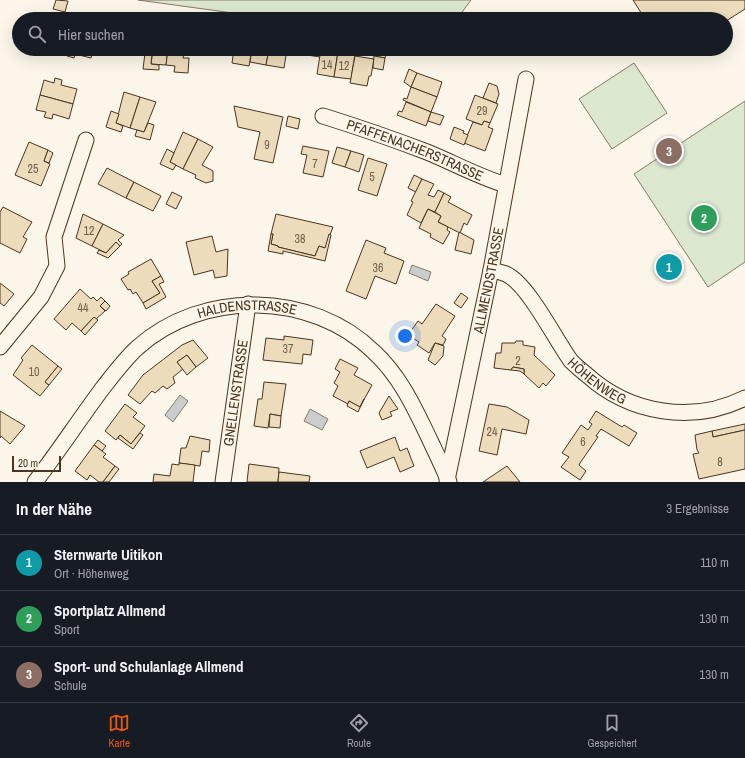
<!DOCTYPE html>
<html lang="de">
<meta charset="utf-8">
<style>
:root{--surface:#171b24;--page:#242831;--text:#f1f3f6;--muted:#9ea1a6;--line:#363941;--accent:#ea580c}
body{margin:0;font-family:"Archivo Narrow",sans-serif;background:var(--page);color:var(--text)}
.scale{position:absolute;left:12px;bottom:10px;width:49px;box-sizing:border-box;padding-left:4px;border:2px solid #4a3520;border-top:0;font-size:11px;line-height:14px;white-space:nowrap;color:#4a3520;-webkit-text-stroke:3px #fbf6e9;paint-order:stroke}
.you{position:absolute;left:405px;top:336px;width:14px;height:14px;margin:-10px;border:3px solid #fff;border-radius:50%;background:#1a73e8;box-shadow:0 0 0 6px #1a73e833}
.badge{display:grid;place-items:center;width:26px;height:26px;border-radius:50%;background:var(--accent);color:#fff;font-size:13px;font-weight:700}
.pin{position:absolute;translate:-50% -50%;border:2px solid #fff;box-shadow:0 1px 4px #0006}
.list{margin:0;padding:0;list-style:none}
h2{display:flex;justify-content:space-between;align-items:center;height:52px;margin:0;padding:0 16px;font-size:17px}
h2 small{font-size:13px;font-weight:400;color:var(--muted)}
.list li{display:grid;grid-template-columns:26px 1fr auto;gap:12px;align-items:center;box-sizing:border-box;height:56px;padding:0 16px;border-top:1px solid var(--line)}
.list b{display:block;font-size:15px;white-space:nowrap}
.list p{margin:0;font-size:13px;white-space:nowrap;color:var(--muted)}
.list em{font-size:13px;font-style:normal;color:var(--muted)}
.icon{flex:none;width:22px;height:22px;fill:none;stroke:currentColor;stroke-width:2;stroke-linecap:round;stroke-linejoin:round}
.map{position:relative;flex:none;width:745px;height:482px;overflow:hidden}
.search{position:absolute;background:var(--surface);box-shadow:0 4px 16px #0002;left:12px;right:12px;top:12px;height:44px;display:flex;align-items:center;gap:10px;box-sizing:border-box;padding:0 14px;border-radius:22px;color:var(--muted);font-size:15px}
.sheet{height:220px;background:var(--surface)}
nav{display:flex;justify-content:space-around;align-items:center;box-sizing:border-box;height:56px;border-top:1px solid var(--line);background:var(--surface);font-size:11px;color:var(--muted)}
nav a{display:grid;justify-items:center;gap:2px}
nav .on{color:var(--accent)}
.map>svg:first-child{display:block}
.green{fill:#dce7d0;stroke:#887966}
.water{fill:#c9cecd;stroke:#887966}
.building{fill:#ecdcbc;stroke:#4a3520}
.lines{fill:none;stroke-linecap:round;stroke-linejoin:round}
.street-casing{stroke:#4a3520;stroke-width:17}
.street{stroke:#fbf6e9;stroke-width:15}
.labels{text-anchor:middle;dominant-baseline:central;stroke-width:3;stroke-linejoin:round;paint-order:stroke}
.number-label{font-size:12px;fill:#725f47}
.street-label{font-size:14px;fill:#4a3520;stroke:#fbf6e9}
</style>
<div class="map">
<svg width="745" height="482" viewBox="0 0 745 482">
<rect width="100%" height="100%" fill="#fbf6e9"/>
<g class="green">
<path d="M138,0H471L457,19H277Z"/>
<path d="M634,63L667,113L612,149L579,99Z"/>
<path d="M745,101V262L708,287L634,174Z"/>
</g>
<g class="water">
<path d="M412,265L431,272L428,281L409,273Z"/>
<path d="M180,395L188,401L173,422L165,415Z"/>
<path d="M310,409L328,419L322,430L304,421Z"/>
</g>
<g class="building">
<path d="M56,0L68,1L65,12L53,9Z"/>
<path d="M633,0H745V9L726,21V19H645Z"/>
<path d="M59,49H93L91,58L75,54L74,58L67,56L68,51Z"/>
<path d="M153,49H168L166,65L151,64Z"/>
<path d="M168,49H185L183,58H189L188,73L174,72L175,66L166,65Z"/>
<path d="M234,49H252L249,66L232,63Z"/>
<path d="M252,49H269L266,65L250,62Z"/>
<path d="M269,49H287L284,68L266,65Z"/>
<path d="M308,49H321L320,57L307,55Z"/>
<path d="M321,49L338,52L334,77L317,74Z"/>
<path d="M338,52L355,54L351,79L334,77Z"/>
<path d="M370,52L386,55L385,58L369,55Z"/>
<path d="M145,53L152,54L151,64L159,65V70L143,69Z"/>
<path d="M355,56L374,59L371,76H369L367,86L350,83Z"/>
<path d="M374,56L385,58L383,70L373,68Z"/>
<path d="M409,69L417,73L411,87L404,82Z"/>
<path d="M417,73L442,82L437,97L411,87Z"/>
<path d="M55,78L62,80L61,85L77,89L73,104L40,95L44,80L54,83Z"/>
<path d="M489,83L497,86L499,94L496,103L483,98Z"/>
<path d="M411,87L437,97L431,112L403,100L404,98L407,99Z"/>
<path d="M124,92L140,97L130,128L116,123Z"/>
<path d="M40,95L73,104L69,119L53,114L52,119L44,117L46,112L36,110Z"/>
<path d="M475,95L498,104L490,123L484,121L482,125L466,119Z"/>
<path d="M140,97L156,102L144,132L130,128Z"/>
<path d="M406,102L431,112L426,126L397,115L399,111L402,112Z"/>
<path d="M234,106L283,117L273,163L254,159L260,132L238,127Z"/>
<path d="M111,111L119,114L116,123L123,126L121,132L106,127Z"/>
<path d="M431,112L444,116L440,125L428,121Z"/>
<path d="M288,116L300,119L298,129L286,126Z"/>
<path d="M484,121L490,123L488,127L493,129L485,151L464,143L473,122L482,125Z"/>
<path d="M148,123L154,125L150,140L135,136L137,130L144,132Z"/>
<path d="M454,127L464,131L463,133L468,135L464,145L450,139Z"/>
<path d="M183,132L198,139L183,169L170,162Z"/>
<path d="M198,139L213,147L202,165L213,171V181L206,183L195,178L196,175L183,169Z"/>
<path d="M29,142L48,150L44,161L50,164L41,186L15,175Z"/>
<path d="M303,146L329,151L323,177L303,173L307,155L301,154Z"/>
<path d="M337,147L351,151L345,167L332,163Z"/>
<path d="M167,149L174,153L170,162L176,165L173,170L160,164Z"/>
<path d="M48,150L53,153L49,163L44,161Z"/>
<path d="M351,151L364,155L359,172L345,167Z"/>
<path d="M368,158L387,164L377,196L358,190Z"/>
<path d="M107,168L134,182L126,198L98,184Z"/>
<path d="M414,175L422,179L416,192L408,188Z"/>
<path d="M422,179L434,184L428,195L434,197L438,190L444,193L435,212L428,209L421,223L407,215L413,202L411,201Z"/>
<path d="M134,182L161,196L153,211L126,198Z"/>
<path d="M172,192L182,197L176,209L166,204Z"/>
<path d="M444,193L451,197L448,202L472,215L467,225L464,223L460,233L438,222L441,216L435,212Z"/>
<path d="M3,207L32,222L23,237L27,239L20,253L0,243V212Z"/>
<path d="M428,209L441,216L438,222L448,227L447,230L450,232L443,244L430,237L431,234L419,228Z"/>
<path d="M83,214L103,224L92,246L76,238Z"/>
<path d="M276,214L333,227L325,248L319,246L315,256L278,247V246L271,244L273,234H271Z"/>
<path d="M103,224L124,235L118,240L122,244L120,246L116,242L106,253L92,246Z"/>
<path d="M459,232L474,240L471,254L455,250Z"/>
<path d="M271,234H273L271,244L278,246V247L315,256L319,246L325,248L329,234L331,235L325,261L283,251V254L268,251Z"/>
<path d="M212,236L216,252L228,249L227,276L215,278L213,270L194,275L186,242Z"/>
<path d="M366,240L386,248L384,253L404,261L396,284L375,276L366,299L346,291Z"/>
<path d="M116,242L120,246L108,258L97,253L99,250L106,253Z"/>
<path d="M151,259L161,276L152,281L160,293L143,303L136,292L133,294L130,289L128,290L121,279L129,274L128,272Z"/>
<circle cx="669" cy="268" r="7"/>
<path d="M161,276L164,282L159,284L166,297L146,309L143,303L160,293L152,281Z"/>
<path d="M0,283L14,294L4,306L0,303Z"/>
<path d="M80,289L91,299L93,297L97,301L101,297L105,301L100,306L105,311L96,319L94,317L81,331L72,323L66,330L54,319Z"/>
<path d="M461,293L468,298L461,308L454,303Z"/>
<path d="M105,301L110,306L106,311L100,306Z"/>
<path d="M436,304L455,316L442,336L446,339L443,345L435,343L429,353L417,345L419,342L408,335L418,321L422,324Z"/>
<path d="M94,317L98,320L85,335L81,331Z"/>
<path d="M284,336L313,340L311,355L303,354L302,364L263,360L266,338L284,340Z"/>
<path d="M193,340L208,358L196,367L187,355L177,362L183,369L173,377L175,383L167,389L163,386L155,393L152,391L140,404L128,395L143,375L182,345Z"/>
<path d="M516,341H523V345L535,347L534,355L555,375L546,386L543,383L539,388L524,374V369L513,367L511,370L494,368L496,353H501L502,343H515Z"/>
<path d="M435,343L444,346L443,356L435,365L428,360Z"/>
<path d="M32,345L58,366L45,382L49,385L40,396L13,375L23,360L21,358Z"/>
<path d="M187,355L196,367L187,375L177,362Z"/>
<path d="M340,359L358,368L354,375L372,385L360,407L349,401L348,404L333,396L338,386L334,383L340,372L335,369Z"/>
<path d="M58,366L62,369L49,385L45,382Z"/>
<path d="M513,367L524,369V374L520,371L511,370Z"/>
<path d="M264,382L286,384L281,416L270,414L268,428L254,426L258,399H262Z"/>
<path d="M389,396L398,409L390,412L392,416L382,420L379,413Z"/>
<path d="M364,399L358,412L347,406L349,401L360,407Z"/>
<path d="M125,404L137,413L133,417L145,426L131,444L120,435L116,440L105,431Z"/>
<path d="M489,404L507,407L529,420L526,434L502,429L497,455L479,451Z"/>
<path d="M0,411L25,426L10,444L1,436L0,438Z"/>
<path d="M596,411L622,427L624,425L637,433L629,446L601,429L596,436L598,437L580,463L579,465L586,471L580,480L561,467L569,457L562,453L581,425L588,430L592,424L589,422Z"/>
<path d="M270,414L281,416L280,428L269,427Z"/>
<path d="M745,424V430L713,437L712,431Z"/>
<path d="M745,430V469L699,479L693,454L699,453L697,450L695,435L712,431L713,437Z"/>
<path d="M140,433L143,435L133,449L118,438L120,435L131,444Z"/>
<path d="M190,436L210,440L209,452L202,451L200,466L179,463L181,448H186Z"/>
<path d="M395,437L400,451L407,448L414,466L400,472L394,457L367,468L360,451Z"/>
<path d="M98,440L106,446L102,451L94,445Z"/>
<path d="M94,445L106,454L103,457L115,466L103,482H99L90,475L87,480L75,471Z"/>
<path d="M179,463L195,465L193,482H153L154,474L170,476L172,464L179,465Z"/>
<path d="M249,464L279,468L278,482H247Z"/>
<path d="M115,466L119,469L109,482H103Z"/>
<path d="M507,466L520,482H483Z"/>
<path d="M279,472L310,476L309,482H278Z"/>
</g>
<g class="lines">
<g class="street-casing">
<g id="street">
<path id="s1" d="M323,116C358,127 393,139 427,152C454,163 479,177 506,185"/>
<path id="s2" d="M491,270C496,271 501,272 506,274C528,284 555,339 571,361C576,366 582,371 587,375C630,414 693,424 745,398"/>
<path d="M0,347L41,297L57,266L54,237L86,140"/>
<path id="s3" d="M447,480L491,270L526,79"/>
<path id="s4" d="M35,482C58,452 79,420 102,389C113,375 124,360 137,348C202,289 312,291 374,352C400,376 414,407 429,438C436,453 443,467 449,482"/>
<path id="s5" d="M223,482L248,304"/>
</g>
</g>
<use href="#street" class="street"/>
</g>
<g class="labels">
<g class="number-label">
<text x="327" y="65">14</text>
<text x="344" y="66">12</text>
<text x="482" y="111">29</text>
<text x="267" y="145">9</text>
<text x="315" y="164">7</text>
<text x="33" y="169">25</text>
<text x="372" y="177">5</text>
<text x="89" y="231">12</text>
<text x="300" y="239">38</text>
<text x="378" y="268">36</text>
<text x="83" y="308">44</text>
<text x="288" y="349">37</text>
<text x="518" y="361">2</text>
<text x="34" y="372">10</text>
<text x="492" y="432">24</text>
<text x="583" y="442">6</text>
<text x="720" y="462">8</text>
</g>
<g class="street-label">
<text stroke="none"><textPath href="#s1" startOffset="98">PFAFFENACHERSTRASSE</textPath></text>
<text stroke="none"><textPath href="#s3" startOffset="204">ALLMENDSTRASSE</textPath></text>
<text stroke="none"><textPath href="#s4" startOffset="289">HALDENSTRASSE</textPath></text>
<text stroke="none"><textPath href="#s2" startOffset="158">HÖHENWEG</textPath></text>
<text stroke="none"><textPath href="#s5" startOffset="90">GNELLENSTRASSE</textPath></text>
</g>
</g>
</svg>
<div class="scale">20 m</div>
<div class="you"></div>
<div class="pin badge" style="left:669px;top:267px;background:#0f9aa8">1</div>
<div class="pin badge" style="left:704px;top:218px;background:#2e9e5b">2</div>
<div class="pin badge" style="left:669px;top:151px;background:#8d6e63">3</div>
<div class="search"><svg class="icon" aria-label="search" viewBox="0 0 24 24"><circle cx="10" cy="10" r="6"/><path d="M15 15l6 6"/></svg>Hier suchen</div>
</div>
<section class="sheet">
<h2>In der Nähe<small>3 Ergebnisse</small></h2>
<ul class="list">
<li><span class="badge" style="background:#0f9aa8">1</span><div><b>Sternwarte Uitikon</b><p>Ort · Höhenweg</p></div><em>110 m</em></li>
<li><span class="badge" style="background:#2e9e5b">2</span><div><b>Sportplatz Allmend</b><p>Sport</p></div><em>130 m</em></li>
<li><span class="badge" style="background:#8d6e63">3</span><div><b>Sport- und Schulanlage Allmend</b><p>Schule</p></div><em>130 m</em></li>
</ul>
</section>
<nav>
<a class="on"><svg class="icon" aria-label="map" viewBox="0 0 24 24"><path d="M3 6l6-2 6 2 6-2v14l-6 2-6-2-6 2zM9 4v14M15 6v14"/></svg>Karte</a>
<a><svg class="icon" aria-label="directions" viewBox="0 0 24 24"><path d="M12 3l9 9-9 9-9-9zM9 14v-3h6M13 9l2 2-2 2"/></svg>Route</a>
<a><svg class="icon" aria-label="saved" viewBox="0 0 24 24"><path d="M7 4h10v16l-5-4-5 4z"/></svg>Gespeichert</a>
</nav>
